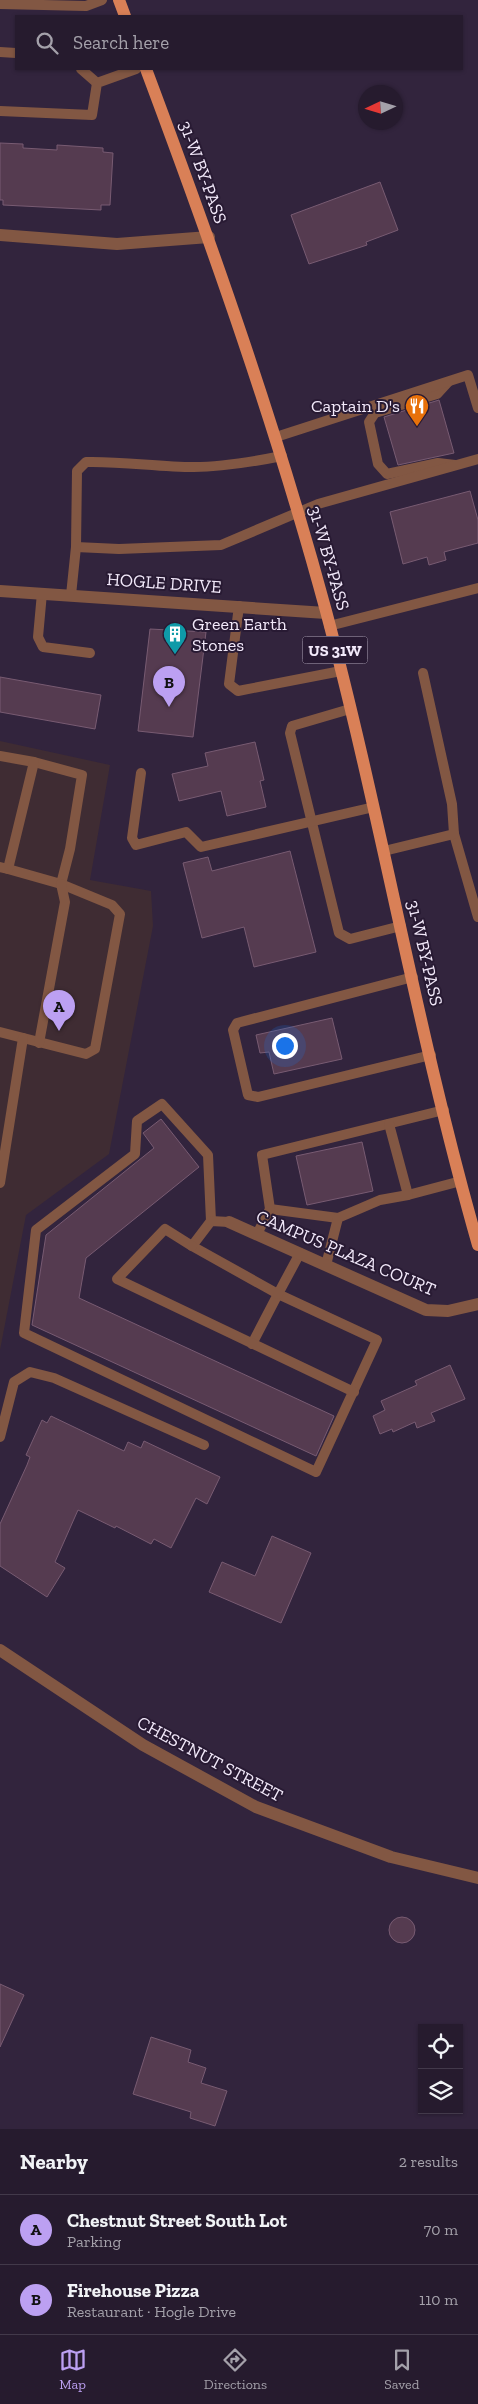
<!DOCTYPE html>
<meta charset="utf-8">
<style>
:root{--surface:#261b2e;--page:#32283a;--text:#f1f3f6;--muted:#a4a1aa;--line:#42394a;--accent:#bca0f2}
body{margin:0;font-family:"Zilla Slab",serif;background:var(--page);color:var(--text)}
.controls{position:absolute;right:15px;bottom:15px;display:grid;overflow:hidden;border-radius:0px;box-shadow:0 1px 4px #0004}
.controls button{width:45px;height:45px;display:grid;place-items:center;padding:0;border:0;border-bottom:1px solid var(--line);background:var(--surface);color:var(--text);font:25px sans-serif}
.compass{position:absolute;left:358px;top:85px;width:45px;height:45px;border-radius:50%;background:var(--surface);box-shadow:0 1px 4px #0004;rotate:266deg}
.you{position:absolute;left:284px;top:1045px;width:18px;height:18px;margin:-12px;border:4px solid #fff;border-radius:50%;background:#1a73e8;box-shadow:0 0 0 8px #1a73e833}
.badge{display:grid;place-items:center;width:32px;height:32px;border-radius:50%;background:var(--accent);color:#111;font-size:16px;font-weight:700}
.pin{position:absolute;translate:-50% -41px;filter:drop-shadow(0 1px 2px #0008)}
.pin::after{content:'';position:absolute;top:26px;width:18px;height:15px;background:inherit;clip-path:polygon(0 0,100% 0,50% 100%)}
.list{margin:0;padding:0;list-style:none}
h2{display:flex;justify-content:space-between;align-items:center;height:65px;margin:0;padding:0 20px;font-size:21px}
h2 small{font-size:16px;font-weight:400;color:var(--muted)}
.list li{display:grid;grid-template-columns:32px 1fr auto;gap:15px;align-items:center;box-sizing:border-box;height:70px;padding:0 20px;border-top:1px solid var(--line)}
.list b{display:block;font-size:19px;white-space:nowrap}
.list p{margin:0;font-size:16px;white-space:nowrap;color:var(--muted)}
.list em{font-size:16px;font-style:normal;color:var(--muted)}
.icon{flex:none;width:28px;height:28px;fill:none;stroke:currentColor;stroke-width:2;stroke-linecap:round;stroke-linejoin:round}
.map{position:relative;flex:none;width:478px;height:2129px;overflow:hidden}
.search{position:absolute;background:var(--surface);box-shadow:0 1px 4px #0004;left:15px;right:15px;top:15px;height:55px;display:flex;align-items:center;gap:12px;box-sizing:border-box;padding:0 18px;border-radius:0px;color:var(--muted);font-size:19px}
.sheet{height:205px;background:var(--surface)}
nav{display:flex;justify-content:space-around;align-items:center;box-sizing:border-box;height:70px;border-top:1px solid var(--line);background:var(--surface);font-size:14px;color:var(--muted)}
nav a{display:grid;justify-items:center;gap:2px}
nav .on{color:var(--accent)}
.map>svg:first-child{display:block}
.education{fill:#3f2c33}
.building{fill:#553b50;stroke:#785b72}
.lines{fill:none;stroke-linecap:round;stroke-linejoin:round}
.service{stroke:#825743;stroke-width:10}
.minor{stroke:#825743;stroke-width:12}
.primary{stroke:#d98057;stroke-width:12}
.labels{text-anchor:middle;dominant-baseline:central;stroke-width:4;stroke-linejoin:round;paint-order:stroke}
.shield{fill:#281a33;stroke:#b5abbe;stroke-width:1}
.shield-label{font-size:16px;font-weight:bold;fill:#f2e9fa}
.street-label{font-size:18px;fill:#f2e9fa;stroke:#281a33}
.poi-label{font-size:18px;fill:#f2e9fa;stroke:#281a33;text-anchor:end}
</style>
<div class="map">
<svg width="478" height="2129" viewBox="0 0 478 2129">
<rect width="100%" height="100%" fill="#32243d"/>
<path class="education" d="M0,741L110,765L90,880L151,891L153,926L109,1154L26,1215L0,1350Z"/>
<g class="building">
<path d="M0,143L23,144V148L57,150V145L103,148V152L113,153L110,205H101V210L3,205V200H0Z"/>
<path d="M380,182L398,230L366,242L367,245L309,264L291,215Z"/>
<path d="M439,400L454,453L398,465L384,417Z"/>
<path d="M470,491L478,520V543L444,552L446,560L429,565L427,557L403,564L390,512Z"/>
<path d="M150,629L206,632L193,737L138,731Z"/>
<path d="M0,677L101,695L95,729L0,712Z"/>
<path d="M255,742L264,780L260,781L266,807L227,816L221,791L179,801L172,774L208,766L205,753Z"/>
<path d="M290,851L316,952L254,967L244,927L202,938L183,863L208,857L212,871Z"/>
<path d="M332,1018L342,1059L274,1074L269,1052L260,1053L256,1035Z"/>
<path d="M161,1119L199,1167L86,1258L79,1298L334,1416L316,1456L32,1325L46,1235L154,1148L143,1133Z"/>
<path d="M362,1142L373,1191L307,1205L296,1156Z"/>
<path d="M450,1365L465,1399L431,1413L435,1421L417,1428L415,1422L393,1432L392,1429L380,1434L373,1416L385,1410L381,1401L417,1385L415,1381Z"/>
<path d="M51,1416L124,1451L128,1442L141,1448L144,1441L220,1477L207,1504L196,1498L171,1548L154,1539L151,1544L116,1526L115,1528L78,1510L55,1562L65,1568L47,1597L0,1566V1524L27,1465L30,1457L26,1455L42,1420L47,1423Z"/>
<path d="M272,1536L311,1553L281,1623L209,1592L222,1562L255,1576Z"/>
<circle cx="402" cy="1930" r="13"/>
<path d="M0,1984L24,1995L0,2047Z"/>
<path d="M151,2037L191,2050L188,2062L206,2068L201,2083L227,2091L215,2126L190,2118L191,2112L133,2094Z"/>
</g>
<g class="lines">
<g class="service">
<path d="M0,4L86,6L102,0"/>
<path d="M0,52L16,53"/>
<path d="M81,69L97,83"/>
<path d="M0,111L92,115L97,83L136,69"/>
<path d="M448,382L437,394L375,413L369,422L378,464L387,474L438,463L455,465"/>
<path d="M276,437L468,375L478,408"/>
<path d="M76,547L119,549L221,545L318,504L478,459"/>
<path d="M42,593L38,637L43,647L90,653"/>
<path d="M71,595L76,547L77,471L86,462C122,461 158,467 194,467C224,467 252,462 282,456"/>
<path d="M239,606L229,684L238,691L341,671"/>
<path d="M329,626L478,588"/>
<path d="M350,709L292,726L290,733L339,933L350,939L401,926"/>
<path d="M0,756L34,762L82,775L70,849L61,884L8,869"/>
<path d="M141,773L132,838L136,845L186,832L201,847L374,807"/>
<path d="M454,834L478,917"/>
<path d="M384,851L454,834L452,804L423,673"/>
<path d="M0,867L8,869L34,762"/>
<path d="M413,977L237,1023L233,1030L248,1095L258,1097L431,1055"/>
<path d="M0,1032L86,1054L95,1049L120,914L112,905L61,884"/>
<path d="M39,1043L65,902L61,884"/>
<path d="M0,1183L23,1038"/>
<path d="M408,1195L461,1181"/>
<path d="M270,1209L338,1218"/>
<path d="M211,1221L208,1155L162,1104L137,1121L135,1154L36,1230L24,1333L316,1472L377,1340L278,1294L252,1344"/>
<path d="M229,1222L211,1221L192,1246L278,1294L300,1253"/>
<path d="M257,1234L270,1209L262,1155L444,1110"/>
<path d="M192,1246L165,1229L117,1279L354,1392"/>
<path d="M326,1265L338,1218L380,1200L408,1195L389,1124"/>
<path d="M0,1437L14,1382L30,1372L54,1378L204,1445"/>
</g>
<g class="minor">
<path d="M0,235L117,244L209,237"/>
<path d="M0,591L326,613"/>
<path d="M229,1222L426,1310L448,1311L478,1304"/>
<path d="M0,1650L143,1745L256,1807L391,1857L478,1878"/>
</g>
<g class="primary">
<path d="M119,0L125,16"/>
<path d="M146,69C213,248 276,426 326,611C382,821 418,1036 478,1245"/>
</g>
</g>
<defs>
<g id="restaurant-pin" transform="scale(1.25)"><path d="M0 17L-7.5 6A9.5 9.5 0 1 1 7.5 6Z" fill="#e8710a" stroke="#281a33"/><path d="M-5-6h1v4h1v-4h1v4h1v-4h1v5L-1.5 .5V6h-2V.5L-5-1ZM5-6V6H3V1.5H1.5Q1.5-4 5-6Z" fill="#fff"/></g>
<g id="building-pin" transform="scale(1.25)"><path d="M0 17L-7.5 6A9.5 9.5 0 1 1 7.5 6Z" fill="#0f9aa8" stroke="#281a33"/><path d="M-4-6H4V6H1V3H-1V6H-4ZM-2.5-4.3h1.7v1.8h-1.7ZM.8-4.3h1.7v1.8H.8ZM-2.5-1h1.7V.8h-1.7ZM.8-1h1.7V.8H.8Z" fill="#fff"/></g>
</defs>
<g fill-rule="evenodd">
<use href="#restaurant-pin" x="417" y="406"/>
<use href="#building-pin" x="175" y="634"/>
</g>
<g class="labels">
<rect class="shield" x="302.5" y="636.5" width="65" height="27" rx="4"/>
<g class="shield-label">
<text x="335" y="650">US 31W</text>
</g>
<g class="street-label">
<text transform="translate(203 172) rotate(70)">31-W BY-PASS</text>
<text transform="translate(329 558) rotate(74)">31-W BY-PASS</text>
<text transform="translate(164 583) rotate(4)">HOGLE DRIVE</text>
<text transform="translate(425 953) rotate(77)">31-W BY-PASS</text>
<text transform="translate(346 1253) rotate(23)">CAMPUS PLAZA COURT</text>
<text transform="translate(210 1759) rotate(28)">CHESTNUT STREET</text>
</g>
<g class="poi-label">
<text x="400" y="406">Captain D's</text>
<text x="192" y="624" text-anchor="start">Green Earth<tspan x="192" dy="21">Stones</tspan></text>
</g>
</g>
</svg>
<div class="controls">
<button><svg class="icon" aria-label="locate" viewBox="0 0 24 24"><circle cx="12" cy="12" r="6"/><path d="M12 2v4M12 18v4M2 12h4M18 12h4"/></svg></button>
<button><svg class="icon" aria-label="layers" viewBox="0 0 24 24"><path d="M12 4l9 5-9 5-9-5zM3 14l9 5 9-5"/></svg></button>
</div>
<svg class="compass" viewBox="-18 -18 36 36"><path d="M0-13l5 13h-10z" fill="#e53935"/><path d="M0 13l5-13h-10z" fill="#a4a1aa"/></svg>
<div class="you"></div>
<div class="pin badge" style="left:59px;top:1031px">A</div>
<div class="pin badge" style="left:169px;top:707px">B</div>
<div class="search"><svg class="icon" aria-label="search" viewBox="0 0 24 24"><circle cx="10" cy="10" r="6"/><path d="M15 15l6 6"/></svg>Search here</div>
</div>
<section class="sheet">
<h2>Nearby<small>2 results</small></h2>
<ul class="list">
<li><span class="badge">A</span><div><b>Chestnut Street South Lot</b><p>Parking</p></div><em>70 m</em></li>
<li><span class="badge">B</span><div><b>Firehouse Pizza</b><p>Restaurant · Hogle Drive</p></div><em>110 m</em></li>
</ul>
</section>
<nav>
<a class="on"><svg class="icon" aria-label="map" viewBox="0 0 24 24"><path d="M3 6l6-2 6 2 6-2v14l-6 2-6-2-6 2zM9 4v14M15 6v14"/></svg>Map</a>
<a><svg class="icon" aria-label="directions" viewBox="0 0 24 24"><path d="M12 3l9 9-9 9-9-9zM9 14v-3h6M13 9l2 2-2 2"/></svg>Directions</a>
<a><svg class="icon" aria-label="saved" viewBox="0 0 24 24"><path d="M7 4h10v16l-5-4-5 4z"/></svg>Saved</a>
</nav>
